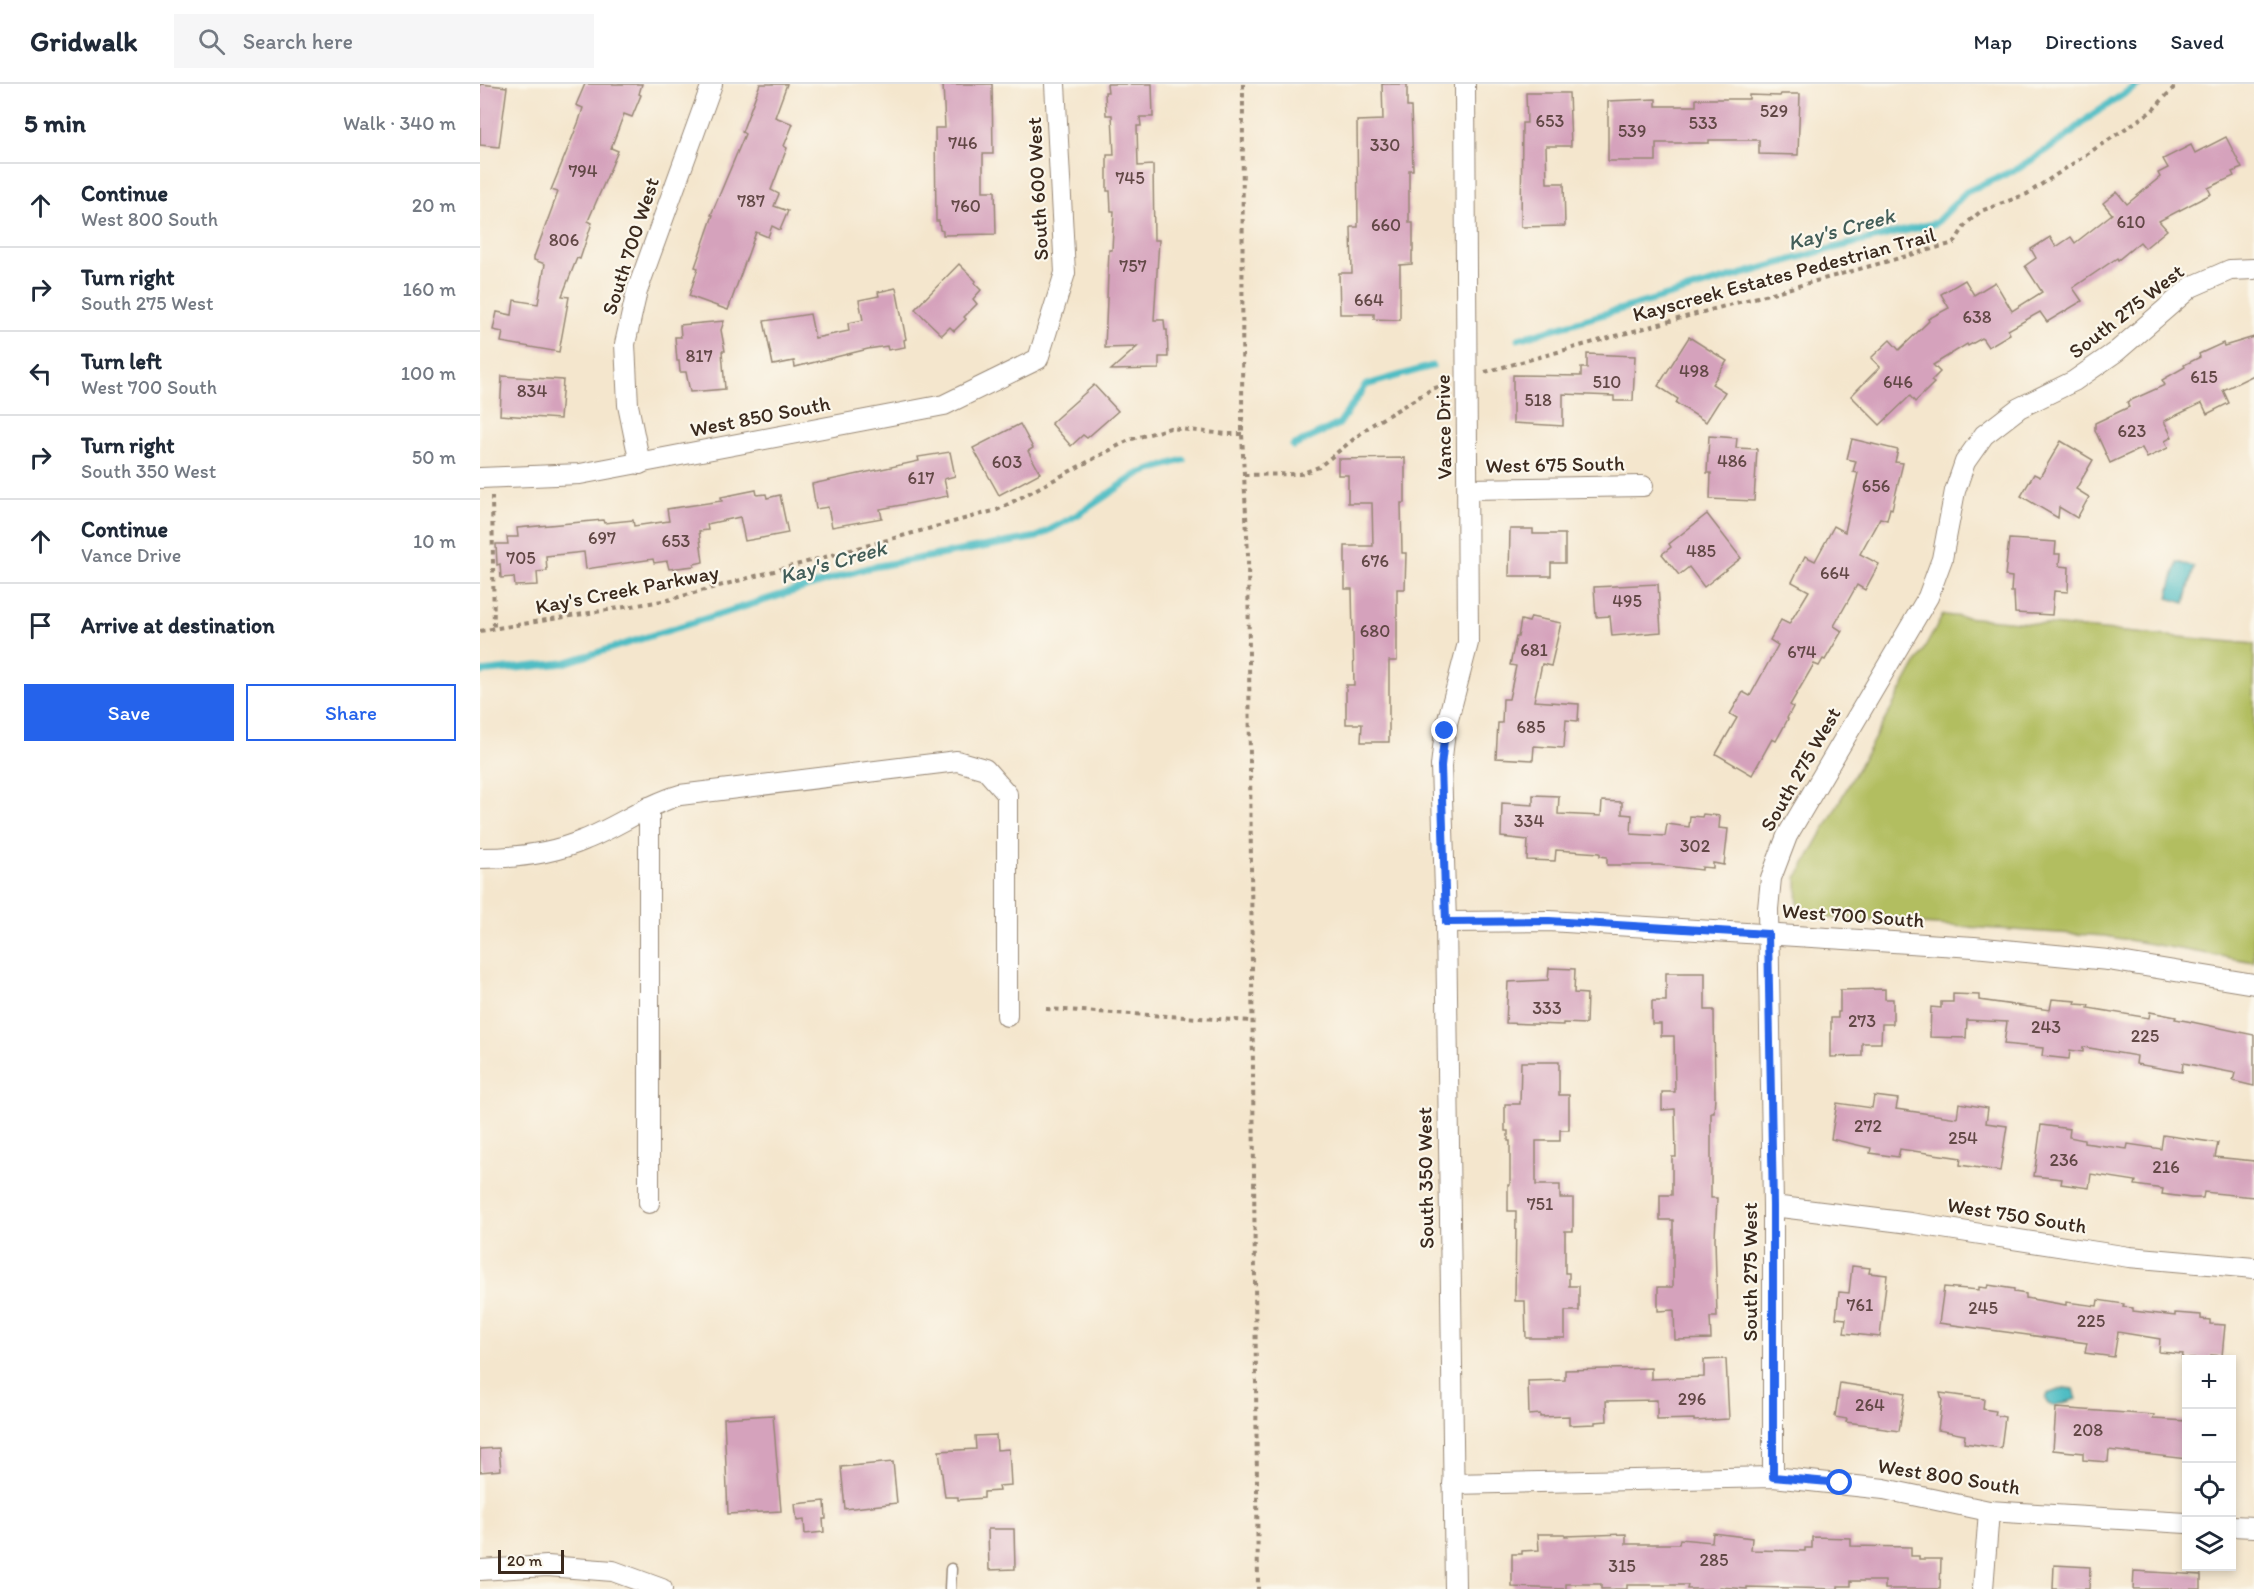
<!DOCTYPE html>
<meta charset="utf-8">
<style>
:root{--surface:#fff;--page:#f6f6f7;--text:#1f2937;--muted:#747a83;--line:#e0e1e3;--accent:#2563eb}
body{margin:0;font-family:Itim,sans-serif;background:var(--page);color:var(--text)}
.controls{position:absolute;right:18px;bottom:18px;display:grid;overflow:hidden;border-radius:0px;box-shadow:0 3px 9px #0003}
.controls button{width:54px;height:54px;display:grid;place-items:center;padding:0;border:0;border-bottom:2px solid var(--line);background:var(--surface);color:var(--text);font:30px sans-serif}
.scale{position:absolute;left:18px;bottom:15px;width:66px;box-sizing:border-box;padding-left:6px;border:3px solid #3b2a1e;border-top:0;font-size:16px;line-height:21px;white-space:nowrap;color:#3b2a1e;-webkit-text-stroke:4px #fbf7ec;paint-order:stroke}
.stop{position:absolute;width:18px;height:18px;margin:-14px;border:4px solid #2563eb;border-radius:50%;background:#fff}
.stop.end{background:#2563eb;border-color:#fff;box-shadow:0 2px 6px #0008}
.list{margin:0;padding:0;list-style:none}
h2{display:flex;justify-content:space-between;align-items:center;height:78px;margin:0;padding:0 24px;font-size:26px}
h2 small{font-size:20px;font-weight:400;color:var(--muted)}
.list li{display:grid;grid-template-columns:39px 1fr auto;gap:18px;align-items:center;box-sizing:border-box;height:84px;padding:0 24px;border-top:2px solid var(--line)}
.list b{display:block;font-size:22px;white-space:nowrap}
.list p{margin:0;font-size:20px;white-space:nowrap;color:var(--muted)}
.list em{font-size:20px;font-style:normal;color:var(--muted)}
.actions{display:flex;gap:12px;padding:18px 24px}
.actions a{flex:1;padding:14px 0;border:2px solid var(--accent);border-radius:0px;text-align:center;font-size:21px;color:var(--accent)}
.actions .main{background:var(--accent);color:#fff}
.icon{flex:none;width:33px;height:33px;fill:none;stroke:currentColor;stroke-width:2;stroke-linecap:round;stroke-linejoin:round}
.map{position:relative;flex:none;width:1774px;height:1505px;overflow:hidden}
header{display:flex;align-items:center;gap:36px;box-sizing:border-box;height:84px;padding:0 30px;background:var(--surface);border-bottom:2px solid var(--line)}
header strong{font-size:28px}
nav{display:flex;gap:33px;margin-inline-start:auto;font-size:21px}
.search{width:420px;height:54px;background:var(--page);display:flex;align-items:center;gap:15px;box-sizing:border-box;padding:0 21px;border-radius:0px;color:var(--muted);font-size:22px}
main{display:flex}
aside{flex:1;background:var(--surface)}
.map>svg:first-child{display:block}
.green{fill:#b2be60;stroke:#76743f;stroke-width:1.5}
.water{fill:#4fbdc4;stroke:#457471;stroke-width:1.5}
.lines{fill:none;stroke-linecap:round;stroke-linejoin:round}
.stream{stroke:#4fbdc4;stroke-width:7}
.building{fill:#d5a2bc}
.lane-casing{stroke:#988876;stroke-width:13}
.street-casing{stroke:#988876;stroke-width:22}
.path{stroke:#988876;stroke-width:4;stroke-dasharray:4.5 4.5;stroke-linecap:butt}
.lane{stroke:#fff;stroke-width:10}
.street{stroke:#fff;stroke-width:20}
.route{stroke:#2563eb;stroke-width:8}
.labels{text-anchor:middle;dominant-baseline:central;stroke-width:4.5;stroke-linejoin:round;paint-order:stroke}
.number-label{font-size:18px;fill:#624846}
.street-label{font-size:21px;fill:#3b2a1e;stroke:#fbf7ec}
.water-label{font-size:22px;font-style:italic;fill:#425d58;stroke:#fbf7ec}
</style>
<header>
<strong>Gridwalk</strong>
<div class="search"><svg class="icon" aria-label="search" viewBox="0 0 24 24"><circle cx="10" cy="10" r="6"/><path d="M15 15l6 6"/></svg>Search here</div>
<nav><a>Map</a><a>Directions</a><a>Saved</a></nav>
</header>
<main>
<aside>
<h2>5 min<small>Walk · 340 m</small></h2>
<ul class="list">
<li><svg class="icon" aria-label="ahead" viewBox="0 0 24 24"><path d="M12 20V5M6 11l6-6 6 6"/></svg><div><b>Continue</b><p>West 800 South</p></div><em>20 m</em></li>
<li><svg class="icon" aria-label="right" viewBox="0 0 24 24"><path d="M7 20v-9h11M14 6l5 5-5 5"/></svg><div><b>Turn right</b><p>South 275 West</p></div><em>160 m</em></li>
<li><svg class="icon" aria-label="left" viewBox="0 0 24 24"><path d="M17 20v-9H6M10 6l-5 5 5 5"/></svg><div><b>Turn left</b><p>West 700 South</p></div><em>100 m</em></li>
<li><svg class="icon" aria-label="right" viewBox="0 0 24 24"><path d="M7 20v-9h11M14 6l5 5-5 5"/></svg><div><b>Turn right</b><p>South 350 West</p></div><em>50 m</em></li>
<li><svg class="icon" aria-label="ahead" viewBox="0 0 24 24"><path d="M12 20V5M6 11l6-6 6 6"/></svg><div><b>Continue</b><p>Vance Drive</p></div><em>10 m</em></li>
<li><svg class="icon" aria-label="arrive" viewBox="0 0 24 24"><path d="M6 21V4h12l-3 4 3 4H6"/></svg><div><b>Arrive at destination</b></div></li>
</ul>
<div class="actions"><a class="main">Save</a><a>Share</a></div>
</aside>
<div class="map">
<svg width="1774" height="1505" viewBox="0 0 1774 1505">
<rect width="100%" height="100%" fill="#fbf7ec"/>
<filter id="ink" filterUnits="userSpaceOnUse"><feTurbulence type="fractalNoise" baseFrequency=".0167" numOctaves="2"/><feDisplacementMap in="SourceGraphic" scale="12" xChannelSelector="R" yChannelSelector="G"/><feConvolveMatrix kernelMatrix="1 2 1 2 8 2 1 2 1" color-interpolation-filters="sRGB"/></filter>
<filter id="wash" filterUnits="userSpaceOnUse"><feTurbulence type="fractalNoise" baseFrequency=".008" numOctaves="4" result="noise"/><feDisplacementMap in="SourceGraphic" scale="24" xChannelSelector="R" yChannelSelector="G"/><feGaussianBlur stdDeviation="1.35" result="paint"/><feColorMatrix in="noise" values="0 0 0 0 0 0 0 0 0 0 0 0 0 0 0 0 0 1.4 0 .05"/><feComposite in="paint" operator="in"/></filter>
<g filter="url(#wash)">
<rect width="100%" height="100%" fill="#f4e6cd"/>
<path class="green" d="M1463,531L1774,560V878L1625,852L1318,832L1317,794Z"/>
<g class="water">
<path d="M1697,478L1714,483L1705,519L1688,514Z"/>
<path d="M1584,1304L1593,1305L1596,1315L1573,1322L1568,1320L1565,1315L1567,1310Z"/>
</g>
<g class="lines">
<g class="stream">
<path d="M1038,255L1342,167L1456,139L1486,108L1539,84L1585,54L1612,31L1659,0"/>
<path d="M813,362L859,340L886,301L952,282"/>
<path d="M0,588L84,579L387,484L557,453L597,431L658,390L703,376"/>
</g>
</g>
<g id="blocks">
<g class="building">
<path d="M0,0L27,3L19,63L0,61Z"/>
<path d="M105,0H162L159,10L161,11L152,33L144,30L131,64L138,67L108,137L112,139L100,175L97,174L82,212L89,213L79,268L21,258L23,248L13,246L17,228L32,231L34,216L58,220L65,180L54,176V173L78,108L71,106L99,37L103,24L96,21Z"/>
<path d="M280,0H307L295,33L313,40L304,62L307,64L291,106L299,110L294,122L308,127L300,146L292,142L288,153L276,148L248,226L209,212L218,184L215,183L233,131H231L265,50L262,48Z"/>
<path d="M463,0H512L513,70H503V107H515L516,150L463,151V147L460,146L459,137H456L455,44H465Z"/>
<path d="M627,0H672L673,33H660L661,42H657L658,82L673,81L674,156H679L674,236H684L685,246H687L688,273H679V285L631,286L657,263L625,264L629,166H632L634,127H631L630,107H627V71H634L632,31H626L625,8H628Z"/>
<path d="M902,0H927V23H931L933,86H929V139H933V167H932V180L920,181V236L894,235V230H860L859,189H872L871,143H878L877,37L903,36Z"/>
<path d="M1046,9H1089L1091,62H1066L1067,99H1084L1085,142L1041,143L1042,39H1047Z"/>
<path d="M1301,10H1320L1318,71L1279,70V56H1229V59H1176V77H1128V17L1176,15V22H1216V15H1269V11L1300,12Z"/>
<path d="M1746,53L1762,84L1752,88L1754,92L1728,104L1731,110L1679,137L1687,146L1665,164L1660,158L1638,176L1637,174L1593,204L1602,217L1567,238L1560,228L1528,246L1530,250L1508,263L1502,254L1488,262L1487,260L1453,281L1460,288L1451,297L1454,299L1435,318L1430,312L1400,341L1371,312L1400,283L1391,274L1410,256L1419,266L1449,237L1448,235L1469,224L1461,210L1485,196L1494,211L1515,198L1532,227L1562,208L1545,182L1556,174L1551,165L1570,153L1576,163L1591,153L1595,159L1632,130L1623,119L1637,108L1647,120L1680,93L1678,89L1688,84L1683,75L1711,61L1715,69Z"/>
<path d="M479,180L496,197L494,199L501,206L493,215L497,220L484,233L486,235L474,247L470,243L462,251L435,225Z"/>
<path d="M416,204L426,255L424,256L425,263L408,266L407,262L388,265L315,283L314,277L293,281L284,237L330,230L335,254L369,247L368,239L383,236L379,216L399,212L398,208Z"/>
<path d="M244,237L241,246L245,267H242L245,305L210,308L206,288H200L199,277H197L195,253H201L200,241Z"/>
<path d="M1209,253L1247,277L1232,300L1245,308L1226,338L1196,319L1198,315L1178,302Z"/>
<path d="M1774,253V291L1743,306L1749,319L1727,330L1722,319L1684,337L1692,353L1685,357L1688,364L1667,374L1662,364L1630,379L1615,346V339L1649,323L1647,318L1685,301L1682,296L1705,283L1704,281L1720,273L1719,270L1743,259L1744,262Z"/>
<path d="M1107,270L1155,272L1153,317H1134V312L1083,310V342L1033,339V291L1101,292V284H1107Z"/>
<path d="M22,292L83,296L80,335L20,331Z"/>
<path d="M614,301L638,327L607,354L603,351L591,362L571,339Z"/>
<path d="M540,340L553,364L548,367L560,389L519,411L493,364Z"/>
<path d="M1229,352L1257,354L1256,364L1277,365L1274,417L1230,415L1231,389H1227Z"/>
<path d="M1372,355L1418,366L1415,378L1423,379L1412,425L1410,424L1407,436L1400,434L1380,470L1399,480L1385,506L1377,501L1354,542L1362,547L1345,576L1343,575L1339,582L1334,580L1310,621L1313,623L1307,634L1308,635L1296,657L1292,655L1272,691L1236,670L1257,634L1250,630L1263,608L1270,612L1298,561L1290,556L1301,536L1309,540L1329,507L1312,498L1325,472L1335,477L1354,442L1365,448L1378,389L1373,388L1376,377L1367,375Z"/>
<path d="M1581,357L1613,376L1596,405L1609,413L1597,434L1579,423L1578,434L1541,412L1554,390L1560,393Z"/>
<path d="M470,368L475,392L464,395L468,412L400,425L402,434L352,443L348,423L336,425L332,400L439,377L438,373Z"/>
<path d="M925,374V419H921L922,469H926L925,505H917V577H909V658H881L882,640H866V601H874L872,505H865V462H893L892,419H868V391H858V375Z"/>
<path d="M276,406L277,411L286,410L287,414L300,411L308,449L265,457L260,433L227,440L228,446L219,447L223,478L214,480V482L189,485L187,477L174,479L173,475L106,485L104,468L66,472L67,487L57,488L58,501L35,502L34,493L21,494L20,480L17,481L16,460H28L27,453H38L37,444L123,436L124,439L153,436L154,442L189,437L187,425L242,417L241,413Z"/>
<path d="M1227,430L1261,474L1224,503L1209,483L1199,491L1182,470L1191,463L1189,460Z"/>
<path d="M1030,445H1053V450H1085V479H1071V492H1029Z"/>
<path d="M1529,455L1576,458L1575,470H1580L1579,482L1589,483L1588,508L1574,507L1572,531L1535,529L1534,508H1531L1532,493L1525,492Z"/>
<path d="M1178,500L1181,548L1132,552L1130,532L1116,533L1114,503Z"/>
<path d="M1051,533L1081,539L1071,582L1062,580L1054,617L1099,620L1098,637L1086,636L1084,664L1054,662L1053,676L1016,674L1018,639H1022L1023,615H1029L1036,582L1030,581L1036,553H1038L1041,536L1049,538Z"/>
<path d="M1053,711L1079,712L1078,730L1121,732L1122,717L1142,718V730L1152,731L1151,750L1185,752L1187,740L1209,743L1210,732L1222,733L1223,730L1240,732L1239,744L1248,745L1244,781L1233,779V784L1222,783V786L1179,781H1127V773L1120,772V769L1076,766L1075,777L1047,776L1048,756L1021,753L1022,719L1053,721Z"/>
<path d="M1069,884L1095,885L1094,909L1107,910L1106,940L1083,939V941L1026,939L1028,898L1068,896Z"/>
<path d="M1186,889H1225V926H1234L1235,1012L1234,1028H1231V1114H1237L1235,1154L1237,1233H1230L1231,1255L1195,1256L1194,1226L1178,1227V1203H1193V1136H1180V1111H1192V1073H1196L1195,1025L1182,1026V1008H1195L1194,952H1181V940H1172V917H1186Z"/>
<path d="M1405,905V915H1413V940H1402L1401,959H1382V972L1351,973V934H1358V928H1360V906Z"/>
<path d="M1473,910L1499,911V916L1570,926L1572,915L1596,917L1595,920L1609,921L1608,924L1669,934L1670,928L1696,933L1695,935L1707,937L1774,951V1002L1753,997L1755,989L1703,979L1702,988L1656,980L1657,972L1603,963V968L1590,966L1589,975L1562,972L1563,964L1524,960L1527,938L1487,936L1486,954L1450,953L1451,923L1461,924V918H1473Z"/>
<path d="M1041,978H1079V1011H1089V1046H1080V1057H1056V1101H1080V1114H1093V1147H1085V1189H1089V1202H1099V1227H1085V1254H1046L1045,1217H1035L1036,1127H1028V1101H1030V1057H1028V1047H1025V1020H1040Z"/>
<path d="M1394,1012L1418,1015L1416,1025L1477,1034L1479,1019L1508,1024L1506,1039L1527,1042L1520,1087L1480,1081L1481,1074L1420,1065L1418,1073L1390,1069L1391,1064L1351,1055L1357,1019L1392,1024Z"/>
<path d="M1561,1041L1590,1045L1589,1053L1604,1056V1059L1647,1065L1648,1060L1681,1065L1683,1051L1738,1059L1735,1073L1774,1077V1113L1724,1108L1723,1114H1711L1682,1110L1683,1105L1655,1101L1656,1097L1611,1090L1609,1104L1581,1100L1582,1095L1554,1092Z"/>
<path d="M1372,1182L1390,1184L1389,1189L1407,1191L1400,1253L1364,1249L1366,1235L1356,1234L1359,1208L1369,1209Z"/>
<path d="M1508,1201L1534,1205V1208L1546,1210V1214L1586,1221V1218L1617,1222L1618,1216L1644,1220L1643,1223L1653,1224V1227L1695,1232V1229L1721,1231V1235L1730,1236V1240L1745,1241L1742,1272L1731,1271V1275H1702L1703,1270L1679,1268L1680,1255L1638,1248L1634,1273L1605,1269L1607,1259L1459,1239L1464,1203L1499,1206V1203L1507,1204Z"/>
<path d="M1246,1275L1249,1335L1214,1337V1335L1177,1336V1316L1126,1317L1127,1337L1115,1338V1340L1089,1341V1332L1060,1333V1330L1049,1331L1048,1297L1085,1296V1286L1171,1284V1295L1224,1293V1276Z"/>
<path d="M1360,1299L1425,1309L1419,1347L1397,1344L1398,1342L1366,1338L1367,1335L1355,1333Z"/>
<path d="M1460,1309L1504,1315L1503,1325L1516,1327L1515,1331L1525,1333L1521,1364L1484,1359L1485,1351L1458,1346L1462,1316Z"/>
<path d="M1576,1324L1674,1331L1673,1335L1707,1337V1375L1629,1366L1628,1378L1603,1376V1369L1573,1366Z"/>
<path d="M293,1331L301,1427L248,1430L244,1334Z"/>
<path d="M516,1351L517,1366L529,1365L531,1401L518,1402L519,1407L504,1408V1414L478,1416V1413H465L459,1367L496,1365L495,1352Z"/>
<path d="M19,1364L21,1386L0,1388V1365Z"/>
<path d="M413,1378L417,1419L365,1425L361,1383Z"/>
<path d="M345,1417L346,1435H343L344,1448L325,1450L324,1436L317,1437L315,1420Z"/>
<path d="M508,1445H534L535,1485L509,1486Z"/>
<path d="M1233,1449L1272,1454L1271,1466L1325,1467V1464H1332V1453L1371,1454V1462L1431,1463V1472H1439V1475H1461L1460,1505H1405V1497H1371V1502H1358V1505L1267,1503V1505L1240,1503V1505H1207L1208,1501H1147V1505H1121V1500H1086V1505L1032,1503V1470H1042V1467L1059,1466L1058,1450H1085V1452L1146,1450V1460H1199L1200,1455L1232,1458Z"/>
<path d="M1574,1481L1610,1483L1609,1505H1573Z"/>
<path d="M1654,1487L1721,1491V1505H1653Z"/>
</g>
</g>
</g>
<g filter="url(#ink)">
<use href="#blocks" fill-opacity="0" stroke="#988876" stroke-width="1.5"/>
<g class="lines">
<g class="lane-casing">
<path id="lane" d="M470,1505L471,1485"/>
</g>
<g class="street-casing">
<g id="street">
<path d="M160,380L148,321L145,260L157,207L232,0"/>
<path d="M0,394L100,390L464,321L558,275L585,189L575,0"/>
<path d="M988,405L1163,402"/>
<path d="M0,774C36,774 71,770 104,756C137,743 166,721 200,711L477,677L505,685L527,710V932"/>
<path d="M966,838L1069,837L1494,863L1628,876L1774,900"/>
<path d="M169,1119V723"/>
<path d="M1293,1122L1430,1139L1649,1173L1774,1184"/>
<path d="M1293,1393V1122L1288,825L1291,794L1307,752L1448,513L1462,475L1475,407L1485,378L1504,351L1539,324L1594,297L1637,267L1711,203L1750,186L1774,185"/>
<path d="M973,1400L1293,1393L1404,1405L1509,1427L1706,1439"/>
<path d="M1752,1442L1774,1443"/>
<path d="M0,1486L67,1482L133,1487L182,1505"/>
<path d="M975,1505L966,838L961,682L965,647L988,559L985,0"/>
<path d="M1503,1505L1509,1427"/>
</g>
</g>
<g class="path">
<path d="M763,0L762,350L768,471L778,1505"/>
<path d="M1005,288L1474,159L1486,140L1501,127L1547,110L1672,27L1697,0"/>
<path d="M764,391L820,390L839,383L890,342L952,305L966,300"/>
<path d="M12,412L14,546"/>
<path d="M0,547L188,516L517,426L649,356L690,344L746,350H762"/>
<path d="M566,925L772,937"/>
</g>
<use href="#lane" class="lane"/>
<use href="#street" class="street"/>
</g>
</g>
<g class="lines" filter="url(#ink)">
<path class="route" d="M965,647L961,682L966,838L1069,837L1288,850L1293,1122V1393L1360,1399"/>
</g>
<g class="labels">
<g class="number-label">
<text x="1294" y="27">529</text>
<text x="1070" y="37">653</text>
<text x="1223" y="39">533</text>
<text x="1152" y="47">539</text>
<text x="483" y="59">746</text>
<text x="905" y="61">330</text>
<text x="103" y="87">794</text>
<text x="650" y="94">745</text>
<text x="271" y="117">787</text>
<text x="486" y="122">760</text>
<text x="1651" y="138">610</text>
<text x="906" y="141">660</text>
<text x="84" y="156">806</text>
<text x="653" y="182">757</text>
<text x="889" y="216">664</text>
<text x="1497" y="233">638</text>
<text x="219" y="272">817</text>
<text x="1214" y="287">498</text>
<text x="1724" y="293">615</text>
<text x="1127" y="298">510</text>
<text x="1418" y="298">646</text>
<text x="52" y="307">834</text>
<text x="1058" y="316">518</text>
<text x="1652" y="347">623</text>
<text x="1252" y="377">486</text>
<text x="527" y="378">603</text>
<text x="441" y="394">617</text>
<text x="1396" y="402">656</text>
<text x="122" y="454">697</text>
<text x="196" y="457">653</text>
<text x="1221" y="467">485</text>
<text x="41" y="474">705</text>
<text x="895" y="477">676</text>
<text x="1355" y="489">664</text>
<text x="1147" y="517">495</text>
<text x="895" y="547">680</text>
<text x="1054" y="566">681</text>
<text x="1322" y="568">674</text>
<text x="1051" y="643">685</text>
<text x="1049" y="737">334</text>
<text x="1215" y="762">302</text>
<text x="1067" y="924">333</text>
<text x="1382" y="937">273</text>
<text x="1566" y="943">243</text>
<text x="1665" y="952">225</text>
<text x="1388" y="1042">272</text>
<text x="1483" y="1054">254</text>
<text x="1584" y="1076">236</text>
<text x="1686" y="1083">216</text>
<text x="1060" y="1120">751</text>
<text x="1380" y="1221">761</text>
<text x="1503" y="1224">245</text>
<text x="1611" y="1237">225</text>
<text x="1212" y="1315">296</text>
<text x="1390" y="1321">264</text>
<text x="1608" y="1346">208</text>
<text x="1234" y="1476">285</text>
<text x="1142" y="1482">315</text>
</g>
<g class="street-label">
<text transform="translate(557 105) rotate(-93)">South 600 West</text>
<text transform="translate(150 162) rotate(-72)">South 700 West</text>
<text transform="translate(1304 190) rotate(-15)">Kayscreek Estates Pedestrian Trail</text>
<text transform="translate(1646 227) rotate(-38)">South 275 West</text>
<text transform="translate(280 332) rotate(-11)">West 850 South</text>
<text transform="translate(963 343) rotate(-91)">Vance Drive</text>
<text transform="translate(1075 380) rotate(-1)">West 675 South</text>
<text transform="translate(147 505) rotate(-11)">Kay's Creek Parkway</text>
<text transform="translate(1320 685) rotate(-60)">South 275 West</text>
<text transform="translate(1373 831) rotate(4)">West 700 South</text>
<text transform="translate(945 1094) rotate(-91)">South 350 West</text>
<text transform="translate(1537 1131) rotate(9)">West 750 South</text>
<text transform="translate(1269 1188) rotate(-90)">South 275 West</text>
<text transform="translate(1469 1392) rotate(9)">West 800 South</text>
</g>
<g class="water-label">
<text transform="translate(1361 145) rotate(-15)">Kay's Creek</text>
<text transform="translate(353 478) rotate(-16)">Kay's Creek</text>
</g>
</g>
</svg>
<div class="controls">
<button>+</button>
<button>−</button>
<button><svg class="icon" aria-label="locate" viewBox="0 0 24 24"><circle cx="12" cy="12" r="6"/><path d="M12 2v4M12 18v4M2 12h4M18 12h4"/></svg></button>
<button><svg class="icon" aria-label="layers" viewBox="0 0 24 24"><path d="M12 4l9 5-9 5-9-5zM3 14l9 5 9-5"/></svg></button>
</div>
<div class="scale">20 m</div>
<div class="stop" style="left:1360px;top:1399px"></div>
<div class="stop end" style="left:965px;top:647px"></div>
</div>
</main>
